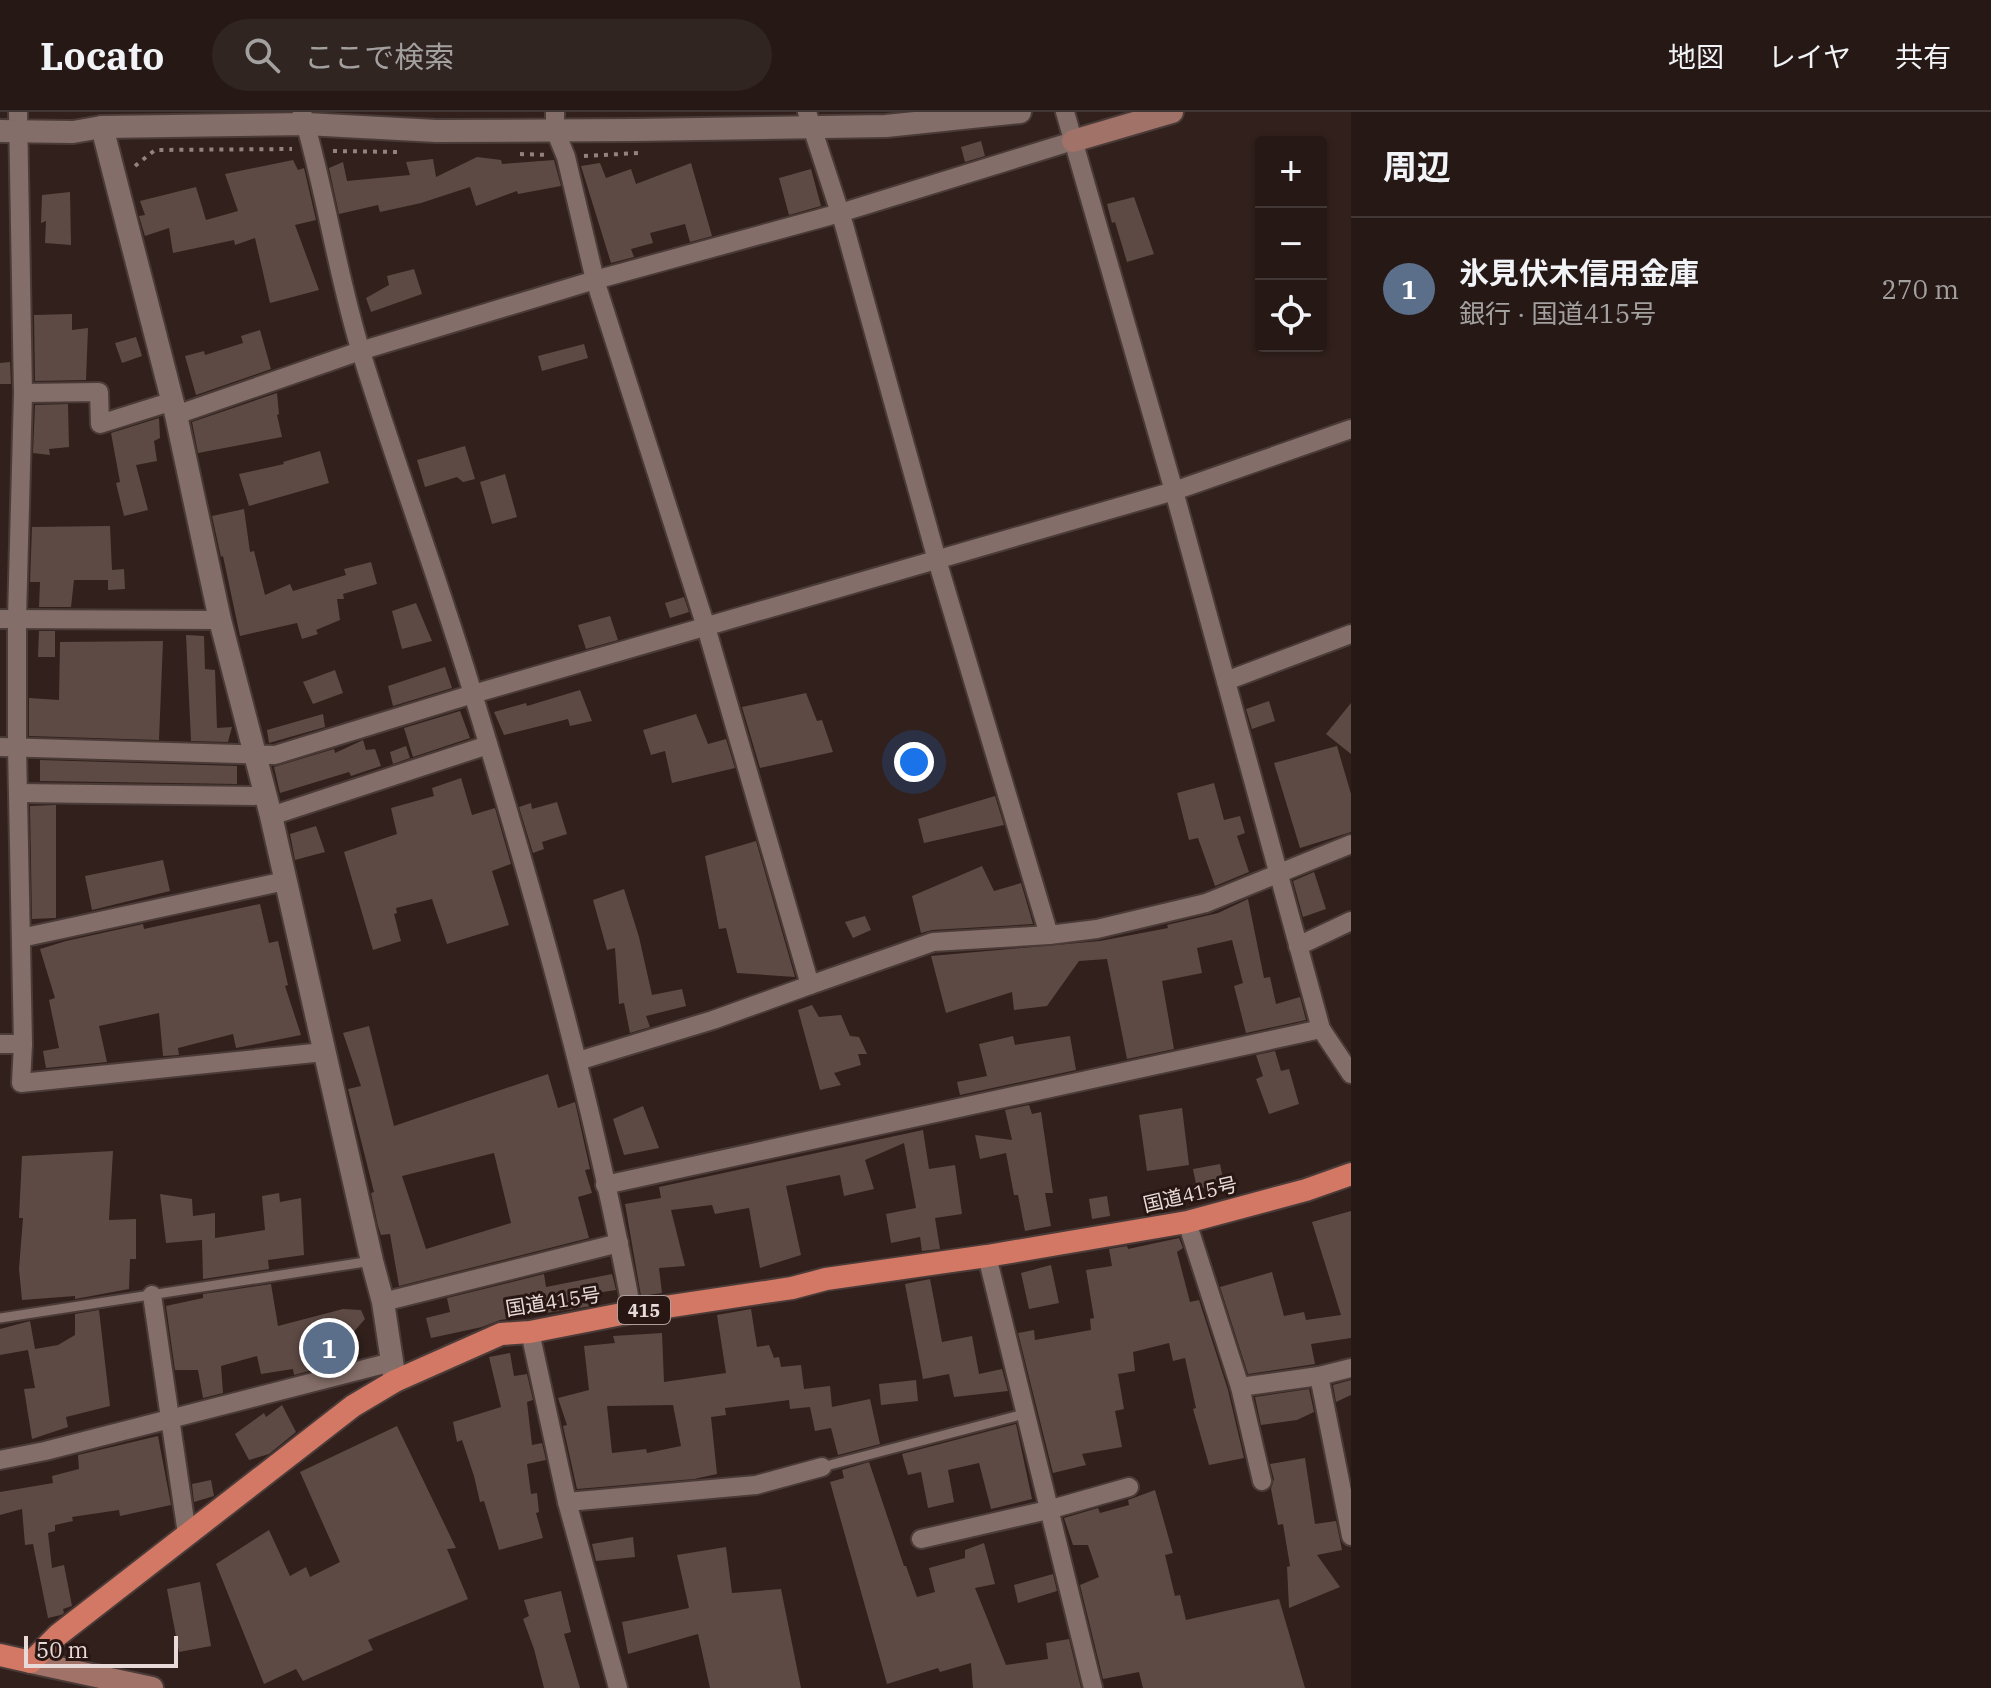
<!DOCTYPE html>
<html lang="ja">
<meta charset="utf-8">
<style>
:root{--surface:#251815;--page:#312522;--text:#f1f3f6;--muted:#a3a0a0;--line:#423734;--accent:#56c9e1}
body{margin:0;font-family:"IBM Plex Serif","Noto Sans JP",serif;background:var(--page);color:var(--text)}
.controls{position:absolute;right:24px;top:24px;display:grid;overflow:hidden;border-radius:8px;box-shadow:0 2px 6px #0004}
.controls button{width:72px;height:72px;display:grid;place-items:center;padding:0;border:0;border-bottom:2px solid var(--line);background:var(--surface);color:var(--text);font:40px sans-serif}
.scale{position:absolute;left:24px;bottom:20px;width:154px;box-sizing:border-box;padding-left:8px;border:4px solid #e7dad8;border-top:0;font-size:22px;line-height:28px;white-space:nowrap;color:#e7dad8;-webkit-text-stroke:6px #271612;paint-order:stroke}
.you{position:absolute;left:914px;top:650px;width:28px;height:28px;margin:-20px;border:6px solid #fff;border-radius:50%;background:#1a73e8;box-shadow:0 0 0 12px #1a73e833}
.badge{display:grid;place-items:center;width:52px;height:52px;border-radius:50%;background:var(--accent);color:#fff;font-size:26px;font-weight:700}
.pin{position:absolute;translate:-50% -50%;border:4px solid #fff;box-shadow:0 2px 8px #0006}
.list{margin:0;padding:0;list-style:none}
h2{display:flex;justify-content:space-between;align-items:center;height:104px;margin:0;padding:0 32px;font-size:34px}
h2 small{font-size:26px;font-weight:400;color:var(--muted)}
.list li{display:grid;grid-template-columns:52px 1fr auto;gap:24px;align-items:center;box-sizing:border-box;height:144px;padding:0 32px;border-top:2px solid var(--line)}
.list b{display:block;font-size:30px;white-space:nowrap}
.list p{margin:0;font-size:26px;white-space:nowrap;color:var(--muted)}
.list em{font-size:26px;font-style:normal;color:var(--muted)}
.icon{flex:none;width:44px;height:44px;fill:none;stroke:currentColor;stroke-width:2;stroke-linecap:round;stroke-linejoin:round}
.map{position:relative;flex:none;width:1351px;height:1576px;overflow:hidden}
header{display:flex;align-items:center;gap:48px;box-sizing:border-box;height:112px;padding:0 40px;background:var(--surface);border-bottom:2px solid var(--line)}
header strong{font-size:38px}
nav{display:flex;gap:44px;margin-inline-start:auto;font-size:28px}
.search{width:560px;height:72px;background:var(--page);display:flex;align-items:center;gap:20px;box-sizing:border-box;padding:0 28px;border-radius:44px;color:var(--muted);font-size:30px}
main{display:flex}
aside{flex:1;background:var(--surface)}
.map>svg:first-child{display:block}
.building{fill:#5e4a45;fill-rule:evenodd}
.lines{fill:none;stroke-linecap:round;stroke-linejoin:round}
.service-casing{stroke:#4a3b38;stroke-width:13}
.minor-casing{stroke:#4a3b38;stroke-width:22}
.tertiary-casing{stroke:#4a3b38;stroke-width:26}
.secondary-casing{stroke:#4a3b38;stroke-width:26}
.trunk-casing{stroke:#4a3b38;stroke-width:26}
.path{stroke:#928380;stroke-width:4;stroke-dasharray:4 6;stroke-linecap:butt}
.service{stroke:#846e69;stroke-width:9}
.minor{stroke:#846e69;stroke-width:18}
.tertiary{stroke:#846e69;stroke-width:22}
.secondary{stroke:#a17267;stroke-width:22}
.trunk{stroke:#d27864;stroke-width:22}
.labels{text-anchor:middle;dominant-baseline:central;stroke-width:6;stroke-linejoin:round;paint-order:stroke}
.shield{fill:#271612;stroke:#ad9f9d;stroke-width:2}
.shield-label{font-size:18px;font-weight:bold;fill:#e7dad8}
.street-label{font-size:20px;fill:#e7dad8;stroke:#271612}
</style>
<header>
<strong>Locato</strong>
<div class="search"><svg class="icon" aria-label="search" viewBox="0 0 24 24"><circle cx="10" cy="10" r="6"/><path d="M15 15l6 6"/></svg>ここで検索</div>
<nav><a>地図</a><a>レイヤ</a><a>共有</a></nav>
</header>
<main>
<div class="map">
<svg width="1351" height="1576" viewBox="0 0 1351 1576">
<rect width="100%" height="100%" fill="#31201c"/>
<g class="building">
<path d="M981,29L985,44L965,50L961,35Z"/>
<path d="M477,45L501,48L502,52L554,48L561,74L518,82L517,79L476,94L470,75L421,91L380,100L378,93L339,102L329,56L343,50L347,69L410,63L406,50L433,47L436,65Z"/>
<path d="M293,48L298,58L304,56L316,108L295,113L319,178L270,191L255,126L235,133L234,128L173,141L169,116L145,124L139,104L145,103L140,89L196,75L206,108L238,99L225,62Z"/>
<path d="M600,51L606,66L631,57L636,72L691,51L712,124L690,130L685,112L650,121L653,131L631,137L634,145L611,151L581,54Z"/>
<path d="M811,57L821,94L789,103L779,66Z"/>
<path d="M70,80L71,133L45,131L46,109L41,111L42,83Z"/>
<path d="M1134,85L1154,142L1127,150L1115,110L1112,111L1107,92Z"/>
<path d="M414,157L422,182L371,200L366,186L389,173L387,164Z"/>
<path d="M72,202V218L88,216L86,268L35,269L34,203Z"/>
<path d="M260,218L271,257L196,283L185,244L204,239L205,243L243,231L241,224Z"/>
<path d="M136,225L142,244L122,251L115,231Z"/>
<path d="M584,232L588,246L542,259L538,244Z"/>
<path d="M10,250L11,272H0V251Z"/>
<path d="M277,281L279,302L277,303L282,325L198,341L192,310Z"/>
<path d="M68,292L69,335L49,337L50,343L33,341L35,293Z"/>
<path d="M159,306L160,326L154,329L157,349L136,353L148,398L124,404L116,371L120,370L111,321Z"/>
<path d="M465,334L475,367L463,370L457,365L425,375L417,348Z"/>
<path d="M320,339L329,371L249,394L239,362L284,352L283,350Z"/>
<path d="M505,362L517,405L492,412L480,370Z"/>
<path d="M244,397L250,440L254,439L265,483L290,472L293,479L346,463L344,457L371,450L377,472L343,482L344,487H337L340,508L316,518L318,522L302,527L297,511L240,524L223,444L221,445L212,404Z"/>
<path d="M110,414L112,458L124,457L125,477L108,478V468H74L71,495H39L40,470H30L32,415Z"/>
<path d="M684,485L689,500L670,506L665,491Z"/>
<path d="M416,491L432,529L402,537L392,499Z"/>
<path d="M610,504L618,528L586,537L578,513Z"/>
<path d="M39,519H55V545H38Z"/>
<path d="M186,523L204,524L205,557L215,558L217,616L232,615L228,630L191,629Z"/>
<path d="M163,529L159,628L29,624V586L59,588L60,530Z"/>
<path d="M445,555L452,576L393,594L388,574Z"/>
<path d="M335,558L343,581L313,592L303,570Z"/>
<path d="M580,578L592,609L570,614L568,607L504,623L494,600L526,591L527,594Z"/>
<path d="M806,581L817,609L822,608L833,640L760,656L742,595Z"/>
<path d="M1269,589L1275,609L1252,617L1246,597Z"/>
<path d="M1351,591V642L1326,622Z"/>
<path d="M460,599L470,626L413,645L404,616Z"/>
<path d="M323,602L325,615L269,631L267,618Z"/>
<path d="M696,602L708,632L726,627L735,656L672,671L665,639L651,643L643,618Z"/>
<path d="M363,628L366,638L375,637L381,654L351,664L349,660L280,681L274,655L334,637L335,641Z"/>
<path d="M406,634L410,646L393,652L390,640Z"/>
<path d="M1337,634L1351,682V720L1300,736L1274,651Z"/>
<path d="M40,648L237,654V672L40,669Z"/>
<path d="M461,666L472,703L495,696L511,752L492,759L509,813L447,832L432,787L396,796L397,801L394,802L401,829L373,838L344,740L397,722L391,696L434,684L432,676Z"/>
<path d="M1214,671L1224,708L1240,704L1245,721L1237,724L1249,760L1215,774L1198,726L1189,728L1177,681Z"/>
<path d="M995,684L1004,713L924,731L918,707Z"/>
<path d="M557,690L567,722L542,730L544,737L533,741L519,695L531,691L532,697Z"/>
<path d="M56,693V806L32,807L30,694Z"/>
<path d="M316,714L325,740L295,748L290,722Z"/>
<path d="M756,729L795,865L737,861L726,816L719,817L705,744Z"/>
<path d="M163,748L170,779L92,798L85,764Z"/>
<path d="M982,754L994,779L1021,771L1033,812L932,818L921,821L912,784Z"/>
<path d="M1314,760L1326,797L1303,805L1293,769Z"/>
<path d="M624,777L639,825L652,883L682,877L686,894L646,904L650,915L630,921L624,891L619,892L615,836L607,838L593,788Z"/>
<path d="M1248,787L1264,866L1270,865L1276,892L1300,885L1306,908L1246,921L1234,874L1243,871L1232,828L1197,836L1202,861L1162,869L1174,937L1127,947L1107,847L1079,849L1047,894L1014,898L1012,880L946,901L931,844L1100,829L1168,816L1167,813L1218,801Z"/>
<path d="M260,792L269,831L278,829L288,873L285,874L301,923L236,936L233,922L178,936L179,943L163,944L159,901L99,914L107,950L46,956L43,939L59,936L49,888L55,886L40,837L66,829L143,812L144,817Z"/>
<path d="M865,804L871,818L853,826L845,810Z"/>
<path d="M812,893L819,905L841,903L850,924L859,925L867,942H858L861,953L834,961L841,973L820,978L798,898Z"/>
<path d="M369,914L394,1014L548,962L558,996L575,990L590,1057L585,1058L592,1081L578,1085L589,1126L399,1174L390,1122L381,1123L378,1114L371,1081L374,1080L348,977L361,974L343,921ZM494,1041L511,1111L426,1137L402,1064Z"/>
<path d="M1013,924L1015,933L1070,924L1076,958L960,983L957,970L987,964L979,932Z"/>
<path d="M1275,939L1281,959L1289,957L1299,992L1269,1002L1256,967L1263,964L1256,943Z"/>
<path d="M1029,993L1032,1002L1041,1000L1053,1081H1045L1051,1114L1025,1119L1018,1083H1014L1006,1041L980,1047L975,1023L1012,1028L1005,998Z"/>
<path d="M643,994L659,1036L624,1043L613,1007Z"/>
<path d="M1182,996L1189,1053L1147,1059L1139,1003Z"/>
<path d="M923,1018L929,1057L955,1053L962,1102L935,1106L940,1137L922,1139L920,1125L891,1131L886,1102L916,1096L904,1031L865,1048L874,1077L844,1084L840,1063L786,1074L801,1143L760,1156L749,1096L715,1102L712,1093L671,1098L685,1154L659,1156L662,1181L641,1184L625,1092L661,1086L659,1075Z"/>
<path d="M113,1039L109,1108L136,1107V1147H130L129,1177L75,1187V1184L22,1188L19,1157L23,1106H19L22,1044Z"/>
<path d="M1220,1052L1224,1072L1197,1077L1193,1057Z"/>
<path d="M279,1081L280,1090L301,1086L304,1143L268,1148L269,1157L203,1167L202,1128L166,1131L160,1082L192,1087L193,1104L215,1101V1126L265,1118L262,1084Z"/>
<path d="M1107,1084L1110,1104L1092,1107L1089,1087Z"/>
<path d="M1351,1099V1226L1311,1232L1315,1252L1248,1262L1220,1175L1272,1160L1284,1204L1304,1200L1306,1208L1341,1203L1312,1110Z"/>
<path d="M1179,1126L1183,1136L1177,1140L1190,1190L1199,1188L1228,1278L1244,1346L1209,1353L1193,1297L1196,1296L1185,1246L1173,1249L1169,1231L1133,1240L1135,1259L1118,1262L1124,1297L1115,1299L1122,1335L1082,1342L1086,1353L1053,1361L1018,1221L1034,1218L1035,1228L1091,1218L1090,1207L1094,1206L1086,1158L1112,1154L1109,1137L1127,1134L1128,1137Z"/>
<path d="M1051,1153L1059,1191L1029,1197L1021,1161Z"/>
<path d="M544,1162L546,1175L612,1162L616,1178L590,1182L592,1194L500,1208L482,1215L431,1226L426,1206L450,1200L447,1186Z"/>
<path d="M930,1167L942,1230L972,1224L979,1262L1002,1257L1008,1279L954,1285L949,1262L923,1267L905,1172Z"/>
<path d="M271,1172L278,1214L343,1197L361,1198L365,1207L351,1223L355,1247L294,1263L293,1257L261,1262L257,1244L221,1254L223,1281L203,1286L198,1258H175L166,1194L203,1186V1182Z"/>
<path d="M751,1197L757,1235L769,1233L774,1246L779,1245L781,1255L801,1253L804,1277L830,1274L832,1295L870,1287L880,1332L838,1343L831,1316L815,1319L810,1295L790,1297L789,1288L725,1296L726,1303L711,1305L717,1362L694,1367L577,1377L563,1314L567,1313L558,1286L589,1278L584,1234L615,1231L613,1224L662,1221L664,1270L726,1261L717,1203ZM673,1293L681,1334L647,1341L646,1337L612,1341L607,1294Z"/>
<path d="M99,1198L110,1294L66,1305L68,1315L32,1327L24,1277L35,1276L28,1238L0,1243V1217L30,1209L35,1237L58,1233L75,1223V1202Z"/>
<path d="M510,1241L514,1264L527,1262L533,1288L527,1290L532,1333L542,1331L546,1348L527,1352L531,1382L537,1381L539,1400L536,1401L543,1426L499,1438L484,1389L480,1390L474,1364L462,1328L457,1330L453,1310L501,1295L489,1245Z"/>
<path d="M916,1268L918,1289L881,1293L879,1272Z"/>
<path d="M1351,1268V1283L1336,1290L1333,1273Z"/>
<path d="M1309,1277L1314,1300L1297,1308L1261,1313L1255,1285Z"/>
<path d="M282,1293L296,1320L269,1342L249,1348L235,1322L264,1301L266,1305Z"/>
<path d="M1016,1312L1032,1387L991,1397L979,1351L948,1358L954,1390L928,1396L921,1360L908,1363L902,1342Z"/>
<path d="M397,1314L456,1436L447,1437L468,1487L368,1528L373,1538L303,1569L296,1557L264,1572L216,1452L269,1418L290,1464L306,1455L310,1465L340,1450L300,1360Z"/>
<path d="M158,1324L171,1393L120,1404L119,1398L72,1405L73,1409L55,1413V1419L48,1421L52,1456L64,1453L72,1494L63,1497L64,1501L61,1503L48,1506L34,1437L33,1432L25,1433L22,1397L0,1403V1380L53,1371L52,1364L79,1357L78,1343Z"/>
<path d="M1305,1346L1315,1412L1336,1409L1342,1438L1317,1443L1340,1475L1289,1496L1287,1455L1290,1454L1283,1412L1278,1413L1271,1377L1274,1367L1270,1352Z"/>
<path d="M869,1350L904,1454H906L917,1485L935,1480L929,1456L965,1446V1438L984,1431L995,1472L975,1476L1006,1553L1048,1547L1046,1531L1069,1527L1081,1576H973L971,1551L940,1560L938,1556L887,1572L830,1370L844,1366L842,1358Z"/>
<path d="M211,1368L214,1384L194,1390L192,1372Z"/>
<path d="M1155,1378L1173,1441L1165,1443L1175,1484L1180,1483L1186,1508L1279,1487L1305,1576H1143L1139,1560L1103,1567L1080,1473L1099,1465L1088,1433H1073L1064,1406L1098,1396L1100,1401L1129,1393L1128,1388Z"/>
<path d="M633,1425L635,1445L596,1449L592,1432Z"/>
<path d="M726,1435L732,1481L781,1477L801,1576H710L698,1522L628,1542L622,1510L689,1496L677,1443Z"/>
<path d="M1053,1462L1057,1479L1018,1491L1014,1473Z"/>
<path d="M200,1470L211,1534L179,1540L167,1477Z"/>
<path d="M561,1479L571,1520L564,1522L580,1576H544L534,1537L523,1507L529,1504L524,1488Z"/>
</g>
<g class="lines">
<g class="service-casing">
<g id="service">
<path d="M0,1206L372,1149"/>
<path d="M822,1355L1024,1302"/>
</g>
</g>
<g class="minor-casing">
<g id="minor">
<path d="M18,0L23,281L17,506V635L23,932L21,971L324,940"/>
<path d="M302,0C326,80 337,164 362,243C397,357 439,468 473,582C535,785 594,991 632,1200"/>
<path d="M555,0V18L566,45L595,168L706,515L810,873L933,830L1049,823"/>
<path d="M807,0L844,113L937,448L1049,823L1097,817L1206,791L1351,732"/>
<path d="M1065,0L1174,379L1321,917L1351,962"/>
<path d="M23,281L99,280L100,312L173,289"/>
<path d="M176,303L360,239L595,168L840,101L1073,29"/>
<path d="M0,507L220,508"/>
<path d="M1226,569L1351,522"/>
<path d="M0,635L275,643L473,582L1174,379L1351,317"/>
<path d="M18,681L265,684"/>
<path d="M271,704L488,633"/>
<path d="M21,826L285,769"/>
<path d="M1298,834L1351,809"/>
<path d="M0,932H23"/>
<path d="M578,949L713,908L810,873"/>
<path d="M605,1073L1321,917"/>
<path d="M1187,1110L1240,1275"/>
<path d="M987,1144L1093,1576"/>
<path d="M152,1183L187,1422"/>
<path d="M383,1190L619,1131"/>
<path d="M530,1220L567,1390L618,1576"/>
<path d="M1351,1256L1319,1264L1351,1424"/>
<path d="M0,1348L45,1339L392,1250"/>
<path d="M1262,1369L1240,1275L1319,1264"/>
<path d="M567,1390L756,1373L822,1355"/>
<path d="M921,1427L1048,1398L1129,1375"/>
</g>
</g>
<g class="tertiary-casing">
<g id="tertiary">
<path d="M102,15L176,303L220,508L271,704L372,1149L383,1190L395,1269"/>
<path d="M0,19L73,20L102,15L306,12L436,19L634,18L886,14L1020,0"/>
</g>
</g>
<g class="secondary-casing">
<g id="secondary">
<path d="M1073,29L1172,0"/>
<path d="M31,1550L152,1576"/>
</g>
</g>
<g class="trunk-casing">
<path id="trunk" d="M0,1543L31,1550L58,1523L353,1294L395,1269L501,1222L530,1220L632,1200L792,1176L826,1167L987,1144L1187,1110L1306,1078L1351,1062"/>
</g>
<g class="path">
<path d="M333,39L400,40"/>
<path d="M520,42L548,43"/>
<path d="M584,44L639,41"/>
<path d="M135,54L155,38L292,37"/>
</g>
<use href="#service" class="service"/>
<use href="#minor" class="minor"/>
<use href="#tertiary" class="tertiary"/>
<use href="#secondary" class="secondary"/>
<use href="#trunk" class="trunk"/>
</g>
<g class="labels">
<rect class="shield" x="618" y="1184" width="52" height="28" rx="6"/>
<g class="shield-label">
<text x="644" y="1198">415</text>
</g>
<g class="street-label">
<text transform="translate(1190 1082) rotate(-13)">国道415号</text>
<text transform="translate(553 1189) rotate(-9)">国道415号</text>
</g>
</g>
</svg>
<div class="controls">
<button>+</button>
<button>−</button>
<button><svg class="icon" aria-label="locate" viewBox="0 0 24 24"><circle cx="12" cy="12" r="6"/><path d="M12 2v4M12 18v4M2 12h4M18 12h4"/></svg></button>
</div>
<div class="scale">50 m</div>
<div class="you"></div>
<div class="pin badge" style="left:329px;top:1236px;background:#5c6f8a">1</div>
</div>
<aside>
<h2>周辺<small></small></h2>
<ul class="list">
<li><span class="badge" style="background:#5c6f8a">1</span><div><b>氷見伏木信用金庫</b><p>銀行 · 国道415号</p></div><em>270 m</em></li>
</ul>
</aside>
</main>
